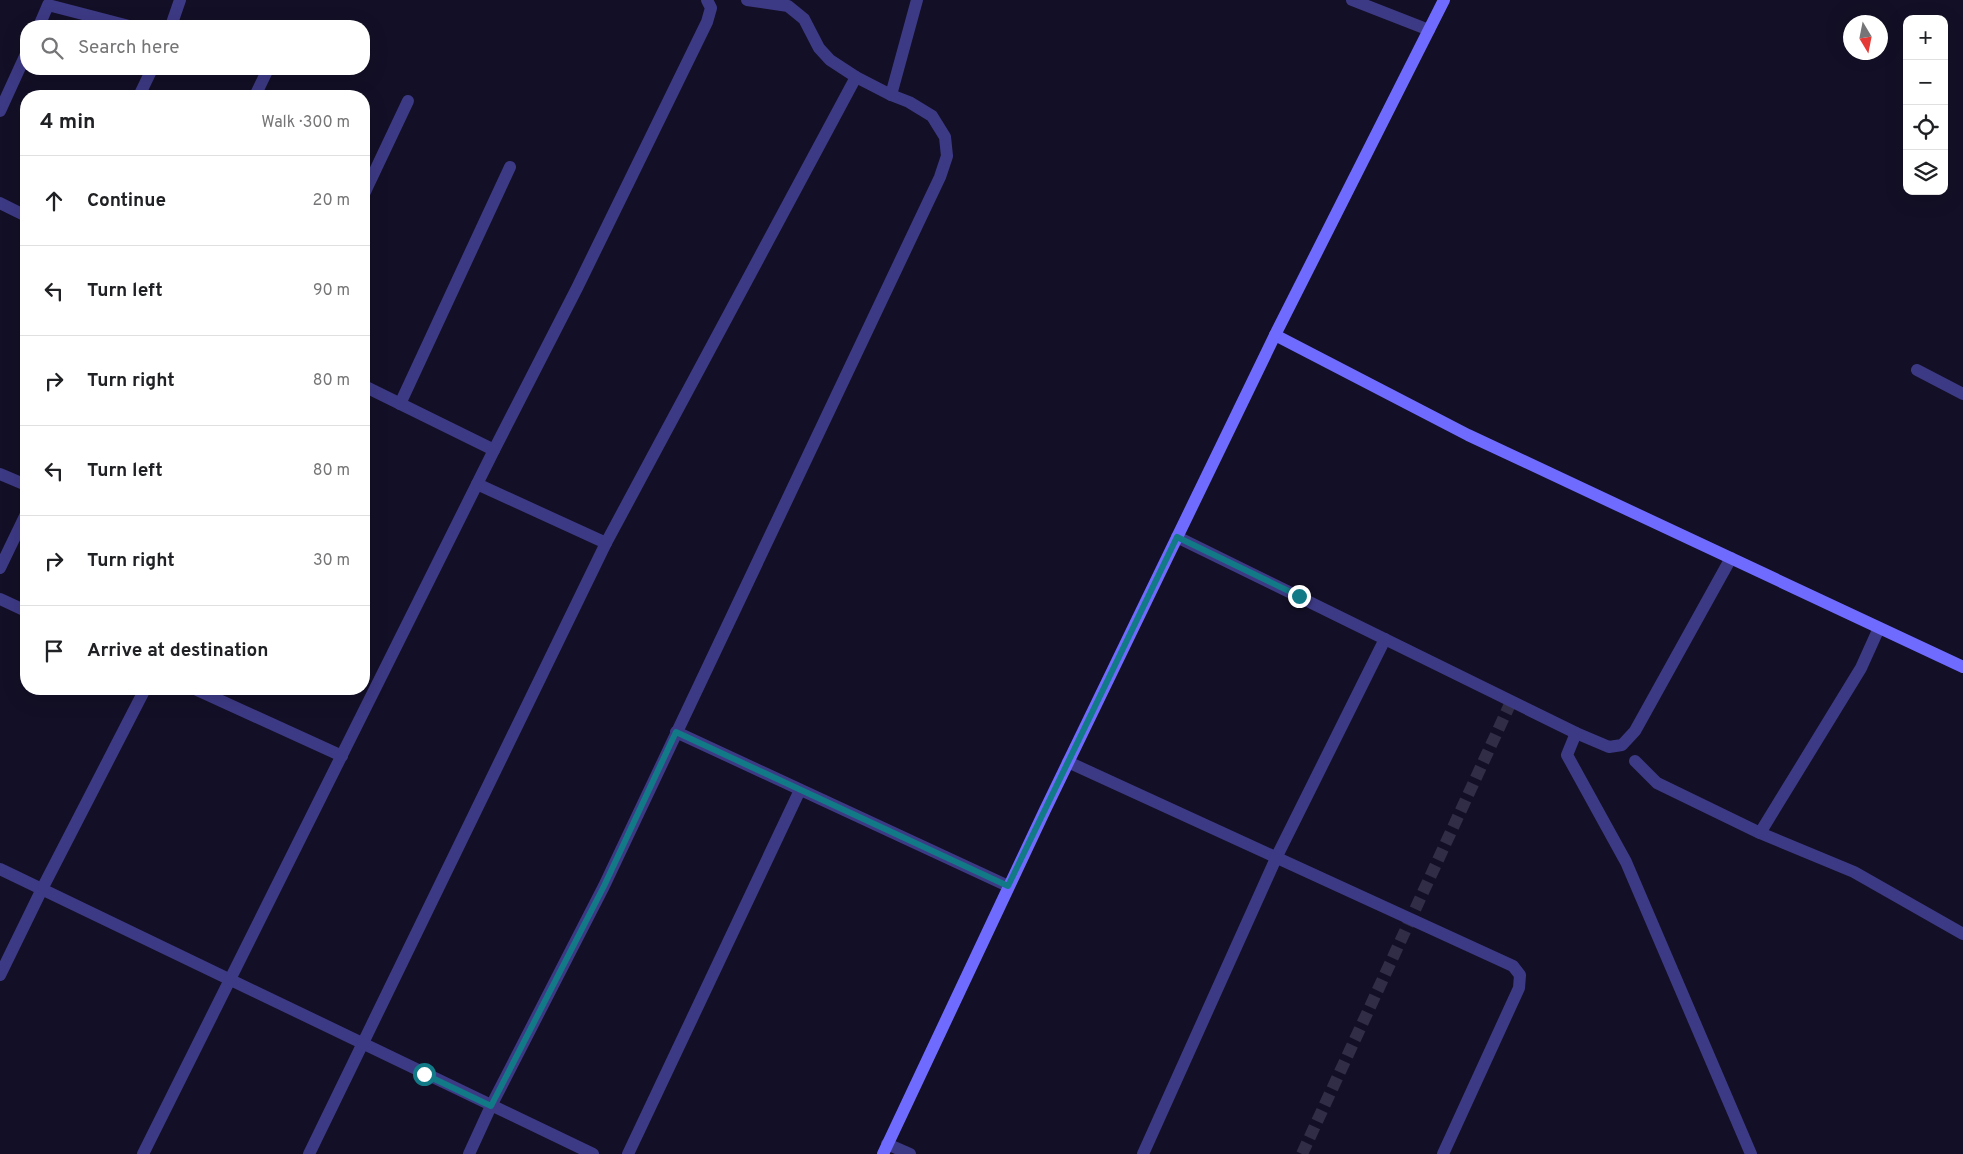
<!DOCTYPE html>
<meta charset="utf-8">
<style>
:root{--surface:#fff;--page:#f6f6f6;--text:#202124;--muted:#757577;--line:#e0e0e0}
body{margin:0;font-family:Overpass,sans-serif;background:var(--page);color:var(--text)}
.controls{position:absolute;right:15px;top:15px;display:grid;overflow:hidden;border-radius:10px;box-shadow:0 5px 20px #0002}
.controls button{width:45px;height:45px;display:grid;place-items:center;padding:0;border:0;border-bottom:1px solid var(--line);background:var(--surface);color:var(--text);font:25px sans-serif}
.compass{position:absolute;left:1843px;top:15px;width:45px;height:45px;border-radius:50%;background:var(--surface);box-shadow:0 5px 20px #0002;rotate:170deg}
.stop{position:absolute;width:15px;height:15px;margin:-11px;border:4px solid #127987;border-radius:50%;background:#fff}
.stop.end{background:#127987;border-color:#fff;box-shadow:0 1px 5px #0008}
.list{margin:0;padding:0;list-style:none}
h2{display:flex;justify-content:space-between;align-items:center;height:65px;margin:0;padding:0 20px;font-size:21px}
h2 small{font-size:16px;font-weight:400;color:var(--muted)}
.list li{display:grid;grid-template-columns:32px 1fr auto;gap:15px;align-items:center;box-sizing:border-box;height:90px;padding:0 20px;border-top:1px solid var(--line)}
.list b{display:block;font-size:19px;white-space:nowrap}
.list em{font-size:16px;font-style:normal;color:var(--muted)}
.icon{flex:none;width:28px;height:28px;fill:none;stroke:currentColor;stroke-width:2;stroke-linecap:round;stroke-linejoin:round}
.map{position:relative;flex:none;width:1963px;height:1154px;overflow:hidden}
.search{position:absolute;background:var(--surface);box-shadow:0 5px 20px #0002;left:20px;top:20px;width:350px;height:55px;display:flex;align-items:center;gap:12px;box-sizing:border-box;padding:0 18px;border-radius:20px;color:var(--muted);font-size:19px}
.panel{position:absolute;background:var(--surface);box-shadow:0 5px 20px #0002;left:20px;top:90px;width:350px;height:605px;border-radius:20px}
.map>svg:first-child{display:block}
.lines{fill:none;stroke-linecap:round;stroke-linejoin:round}
.street-tunnel{stroke:#312d47;stroke-width:12;stroke-dasharray:12 6;stroke-linecap:butt}
.street{stroke:#3d3a85;stroke-width:12}
.secondary{stroke:#6f6bff;stroke-width:12}
.route{stroke:#127987;stroke-width:6}
</style>
<div class="map">
<svg width="1963" height="1154" viewBox="0 0 1963 1154">
<rect width="100%" height="100%" fill="#130f26"/>
<g class="lines">
<path class="street-tunnel" d="M1302,1154L1511,702"/>
<g class="street">
<path d="M1352,0L1429,30"/>
<path d="M39,26L48,5L129,26"/>
<path d="M171,26L180,0"/>
<path d="M891,95L917,0"/>
<path d="M139,96L152,69"/>
<path d="M255,96L268,69"/>
<path d="M0,111L26,54"/>
<path d="M364,194L408,101"/>
<path d="M0,203L26,216"/>
<path d="M1917,370L1963,394"/>
<path d="M364,386L494,450"/>
<path d="M400,404L510,167"/>
<path d="M0,474L26,485"/>
<path d="M477,484L606,543"/>
<path d="M1177,537L1576,733L1609,747L1622,745L1635,731L1731,558"/>
<path d="M0,568L26,514"/>
<path d="M0,599L26,611"/>
<path d="M195,689L342,756"/>
<path d="M676,732L1008,886"/>
<path d="M1576,733L1567,755L1626,862L1751,1154"/>
<path d="M1635,761L1657,783L1760,833L1854,872L1963,934"/>
<path d="M1068,762L1513,966L1520,975L1519,988L1443,1154"/>
<path d="M1760,833L1861,668L1879,628"/>
<path d="M0,869L593,1154"/>
<path d="M0,975L42,889L145,689"/>
<path d="M887,1144L910,1154"/>
<path d="M143,1154L494,450L577,288L707,22L711,8L707,0"/>
<path d="M309,1154L606,543L856,77"/>
<path d="M469,1154L491,1106L604,886L940,177L947,156L945,137L932,116L909,102L891,95L856,77L830,60L819,48L804,19L788,6L747,0"/>
<path d="M628,1154L800,790"/>
<path d="M1143,1154L1277,856L1385,639"/>
</g>
<g class="secondary">
<path d="M1275,335L1468,435L1963,667"/>
<path d="M883,1154L1045,810L1275,335L1444,0"/>
</g>
</g>
<g class="lines">
<path class="route" d="M424,1074L491,1106L604,886L676,732L1008,886L1177,537L1299,596"/>
</g>
</svg>
<div class="controls">
<button>+</button>
<button>−</button>
<button><svg class="icon" aria-label="locate" viewBox="0 0 24 24"><circle cx="12" cy="12" r="6"/><path d="M12 2v4M12 18v4M2 12h4M18 12h4"/></svg></button>
<button><svg class="icon" aria-label="layers" viewBox="0 0 24 24"><path d="M12 4l9 5-9 5-9-5zM3 14l9 5 9-5"/></svg></button>
</div>
<svg class="compass" viewBox="-18 -18 36 36"><path d="M0-13l5 13h-10z" fill="#e53935"/><path d="M0 13l5-13h-10z" fill="#757577"/></svg>
<div class="stop" style="left:424px;top:1074px"></div>
<div class="stop end" style="left:1299px;top:596px"></div>
<div class="search"><svg class="icon" aria-label="search" viewBox="0 0 24 24"><circle cx="10" cy="10" r="6"/><path d="M15 15l6 6"/></svg>Search here</div>
<section class="panel">
<h2>4 min<small>Walk · 300 m</small></h2>
<ul class="list">
<li><svg class="icon" aria-label="ahead" viewBox="0 0 24 24"><path d="M12 20V5M6 11l6-6 6 6"/></svg><div><b>Continue</b></div><em>20 m</em></li>
<li><svg class="icon" aria-label="left" viewBox="0 0 24 24"><path d="M17 20v-9H6M10 6l-5 5 5 5"/></svg><div><b>Turn left</b></div><em>90 m</em></li>
<li><svg class="icon" aria-label="right" viewBox="0 0 24 24"><path d="M7 20v-9h11M14 6l5 5-5 5"/></svg><div><b>Turn right</b></div><em>80 m</em></li>
<li><svg class="icon" aria-label="left" viewBox="0 0 24 24"><path d="M17 20v-9H6M10 6l-5 5 5 5"/></svg><div><b>Turn left</b></div><em>80 m</em></li>
<li><svg class="icon" aria-label="right" viewBox="0 0 24 24"><path d="M7 20v-9h11M14 6l5 5-5 5"/></svg><div><b>Turn right</b></div><em>30 m</em></li>
<li><svg class="icon" aria-label="arrive" viewBox="0 0 24 24"><path d="M6 21V4h12l-3 4 3 4H6"/></svg><div><b>Arrive at destination</b></div></li>
</ul>
</section>
</div>
